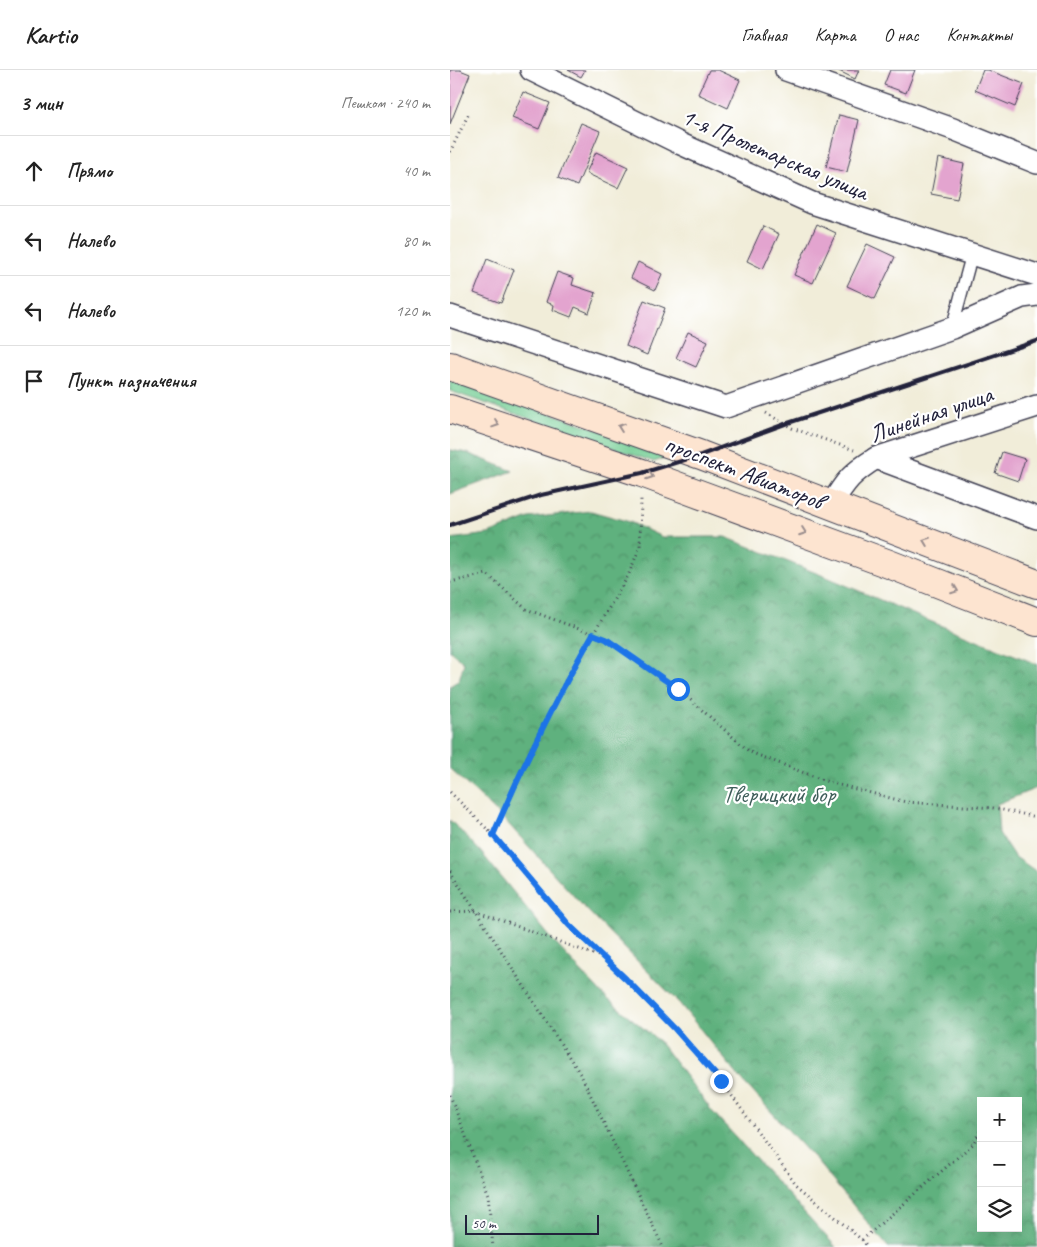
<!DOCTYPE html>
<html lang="ru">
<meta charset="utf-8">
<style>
:root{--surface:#fff;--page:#f6f6f6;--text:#222;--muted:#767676;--line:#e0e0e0}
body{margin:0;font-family:Caveat,sans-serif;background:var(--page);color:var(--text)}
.controls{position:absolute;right:15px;bottom:15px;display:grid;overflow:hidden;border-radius:0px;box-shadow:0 5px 20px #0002}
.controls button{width:45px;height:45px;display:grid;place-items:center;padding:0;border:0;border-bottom:1px solid var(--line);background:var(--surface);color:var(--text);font:25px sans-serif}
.scale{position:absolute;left:15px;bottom:12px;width:134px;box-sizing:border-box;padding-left:5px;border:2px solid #22223b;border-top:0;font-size:14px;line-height:18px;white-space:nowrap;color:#22223b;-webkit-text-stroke:4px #fff;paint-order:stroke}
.stop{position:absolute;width:15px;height:15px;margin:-11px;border:4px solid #1a73e8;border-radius:50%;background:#fff}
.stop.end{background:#1a73e8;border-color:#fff;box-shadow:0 1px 5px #0008}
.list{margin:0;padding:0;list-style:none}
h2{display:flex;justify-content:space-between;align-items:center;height:65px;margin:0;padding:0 20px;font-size:21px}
h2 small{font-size:16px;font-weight:400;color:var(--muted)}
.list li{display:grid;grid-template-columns:32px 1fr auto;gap:15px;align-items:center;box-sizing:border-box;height:70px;padding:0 20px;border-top:1px solid var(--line)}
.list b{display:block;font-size:19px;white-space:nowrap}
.list em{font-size:16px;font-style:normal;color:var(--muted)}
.icon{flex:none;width:28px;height:28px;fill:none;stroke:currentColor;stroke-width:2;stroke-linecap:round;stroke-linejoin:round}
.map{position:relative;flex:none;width:587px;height:1177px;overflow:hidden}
header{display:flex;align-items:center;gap:30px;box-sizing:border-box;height:70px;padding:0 25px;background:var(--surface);border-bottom:1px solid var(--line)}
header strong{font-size:24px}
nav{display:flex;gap:28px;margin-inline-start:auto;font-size:18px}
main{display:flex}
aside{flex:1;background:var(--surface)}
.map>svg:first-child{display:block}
.green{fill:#74ce94;stroke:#4b7868}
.forest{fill:url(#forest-crowns);stroke:#406a5c;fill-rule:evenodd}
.building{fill:#e3a4cf}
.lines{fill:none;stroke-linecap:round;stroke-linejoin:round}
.lane-casing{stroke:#414053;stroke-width:14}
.street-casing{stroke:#414053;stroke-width:24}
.secondary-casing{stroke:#414053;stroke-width:30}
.path{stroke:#414053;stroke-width:3;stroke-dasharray:1 4;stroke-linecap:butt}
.lane{stroke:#fff;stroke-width:11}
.street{stroke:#fff;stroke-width:21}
.secondary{stroke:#fde4d0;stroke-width:28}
.rail{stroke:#22223b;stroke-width:4}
.oneway{stroke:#9a8d8d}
.route{stroke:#1a73e8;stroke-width:6}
.labels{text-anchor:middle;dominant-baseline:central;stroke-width:4.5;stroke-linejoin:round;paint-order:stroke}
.street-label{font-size:24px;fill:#22223b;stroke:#fff}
.park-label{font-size:24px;fill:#3f5e5a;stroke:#fff}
</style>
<header>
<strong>Kartio</strong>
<nav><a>Главная</a><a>Карта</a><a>О нас</a><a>Контакты</a></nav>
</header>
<main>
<aside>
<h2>3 мин<small>Пешком · 240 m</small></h2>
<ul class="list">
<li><svg class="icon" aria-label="ahead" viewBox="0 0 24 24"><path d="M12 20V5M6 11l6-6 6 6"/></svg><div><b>Прямо</b></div><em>40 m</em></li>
<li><svg class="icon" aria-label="left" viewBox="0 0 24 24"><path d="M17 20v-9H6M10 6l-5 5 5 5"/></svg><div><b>Налево</b></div><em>80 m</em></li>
<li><svg class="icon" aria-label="left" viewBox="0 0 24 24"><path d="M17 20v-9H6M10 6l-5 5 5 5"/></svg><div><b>Налево</b></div><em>120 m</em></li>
<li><svg class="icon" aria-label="arrive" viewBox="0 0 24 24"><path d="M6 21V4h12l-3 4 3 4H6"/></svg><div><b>Пункт назначения</b></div></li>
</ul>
</aside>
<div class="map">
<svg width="587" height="1177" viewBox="0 0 587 1177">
<defs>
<pattern id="forest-crowns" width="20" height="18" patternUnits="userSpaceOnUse" patternTransform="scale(1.25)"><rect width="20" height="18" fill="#5fb17e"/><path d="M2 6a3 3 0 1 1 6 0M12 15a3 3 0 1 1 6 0" fill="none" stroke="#4e9068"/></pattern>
</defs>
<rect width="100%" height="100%" fill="#fff"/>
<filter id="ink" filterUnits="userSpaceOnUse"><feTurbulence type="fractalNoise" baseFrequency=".02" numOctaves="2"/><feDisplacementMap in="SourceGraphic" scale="10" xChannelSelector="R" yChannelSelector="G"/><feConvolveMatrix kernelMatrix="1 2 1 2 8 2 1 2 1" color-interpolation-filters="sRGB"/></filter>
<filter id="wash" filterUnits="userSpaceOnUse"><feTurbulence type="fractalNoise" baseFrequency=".0096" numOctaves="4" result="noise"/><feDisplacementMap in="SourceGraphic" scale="20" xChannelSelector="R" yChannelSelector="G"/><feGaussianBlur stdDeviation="1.12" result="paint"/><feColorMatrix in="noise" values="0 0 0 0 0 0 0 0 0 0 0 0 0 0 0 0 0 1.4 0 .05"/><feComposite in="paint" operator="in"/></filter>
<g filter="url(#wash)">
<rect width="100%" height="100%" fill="#f1edd9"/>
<path class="green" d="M0,309L223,385L204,392L0,321Z"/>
<g class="forest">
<path d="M0,380L17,383L63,401L0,424Z"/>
<path d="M141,441L180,452L212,467H275L379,508L477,550L587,594V718L547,734L549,763L564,786L587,802V1177H438L363,1087L290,1008L230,934L130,833L53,748L0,699V616L9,610L14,593L0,581V469L38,464L79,448ZM531,1031H568V1158H531Z"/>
<path d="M0,750L30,781L105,873L153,925L209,971L262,1041L386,1177H0Z"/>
</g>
<g id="blocks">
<g class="building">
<path d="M0,0H10L20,4L0,54Z"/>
<path d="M118,0H135L131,7Z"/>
<path d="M259,0H268L290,10L278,38L248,24Z"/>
<path d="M387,0H409L405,9Z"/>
<path d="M440,0H465L456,23L434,15Z"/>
<path d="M533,0H538L574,14L565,37L525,20Z"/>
<path d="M73,22L100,33L89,59L62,48Z"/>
<path d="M389,45L409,50L397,102L376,97Z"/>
<path d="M131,53L150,61L127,116L108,108Z"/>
<path d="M146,82L178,97L168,118L136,103Z"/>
<path d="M488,88L514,94L507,129L481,124Z"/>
<path d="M367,154L386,163L363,213L344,205Z"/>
<path d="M313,156L329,164L313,199L297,191Z"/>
<path d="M417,174L445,187L425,229L397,216Z"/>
<path d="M37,189L64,200L51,233L24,223Z"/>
<path d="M188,192L212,204L205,220L181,208Z"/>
<path d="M107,202L124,208L122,215L146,223L139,243L125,237L121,247L103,240L104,235L96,232Z"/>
<path d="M194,230L215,238L197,285L176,276Z"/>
<path d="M238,262L258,271L246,297L226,288Z"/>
<path d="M552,382L575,389L568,411L545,403Z"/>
</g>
</g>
</g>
<g filter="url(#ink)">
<use href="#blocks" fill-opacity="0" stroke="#414053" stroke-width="1"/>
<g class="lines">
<g class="lane-casing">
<path id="lane" d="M502,258L522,184"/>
</g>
<g class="street-casing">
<g id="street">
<path d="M81,0L231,74L362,133L587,205"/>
<path d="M336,0L503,59L587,93"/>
<path d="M0,246L276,337L502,258L572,227L587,225"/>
<path d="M426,388L587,448"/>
<path d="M381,435C396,410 402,403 426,388L587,336"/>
</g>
</g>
<g class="secondary-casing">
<g id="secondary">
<path d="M0,296L251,385L587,514"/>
<path d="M0,339L192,403L439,494L587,552"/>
</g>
</g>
<g class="path">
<path d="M0,82L19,43"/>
<path d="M316,343L342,358L404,380"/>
<path d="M0,512L37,504L76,539L156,569L228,619L300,682L378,712L456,732L543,738L587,747"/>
<path d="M0,722L43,765L119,855L176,909L225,959L271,1011L346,1114L412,1170L418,1177"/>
<path d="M43,765L81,680L120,603L178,506L190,477L191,428"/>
<path d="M0,801L132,1007L213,1177"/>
<path d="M0,842L25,841L151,887"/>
<path d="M0,1025L38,1125L43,1177"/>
<path d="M412,1170L523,1074L531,1059"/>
</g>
<use href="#lane" class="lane"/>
<use href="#street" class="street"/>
<use href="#secondary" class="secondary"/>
<path class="rail" d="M0,455L91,425L192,403L251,385L335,354L587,271"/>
</g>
<defs><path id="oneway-chevron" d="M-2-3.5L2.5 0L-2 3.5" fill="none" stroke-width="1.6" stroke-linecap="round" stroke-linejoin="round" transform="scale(1.25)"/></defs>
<g class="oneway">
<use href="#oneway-chevron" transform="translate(46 354) rotate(19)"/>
<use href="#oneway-chevron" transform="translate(171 357) rotate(-160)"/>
<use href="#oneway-chevron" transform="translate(200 406) rotate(20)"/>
<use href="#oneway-chevron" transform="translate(353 462) rotate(20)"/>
<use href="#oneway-chevron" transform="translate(476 471) rotate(-159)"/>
<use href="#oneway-chevron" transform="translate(505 520) rotate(21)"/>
</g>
</g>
<g class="lines" filter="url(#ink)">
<path class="route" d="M228,619L156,569L143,564C105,629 73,696 43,765L119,855L176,909L225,959L271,1011"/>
</g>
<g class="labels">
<g class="street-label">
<text transform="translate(325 84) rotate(23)">1-я Пролетарская улица</text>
<text transform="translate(481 344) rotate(-19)">Линейная улица</text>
<text transform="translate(294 402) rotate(21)">проспект Авиаторов</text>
</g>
<g class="park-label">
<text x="329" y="724">Тверицкий бор</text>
</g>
</g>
</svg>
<div class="controls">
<button>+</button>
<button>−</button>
<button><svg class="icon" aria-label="layers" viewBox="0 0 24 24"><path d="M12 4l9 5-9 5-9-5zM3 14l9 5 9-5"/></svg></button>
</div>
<div class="scale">50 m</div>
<div class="stop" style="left:228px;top:619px"></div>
<div class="stop end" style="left:271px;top:1011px"></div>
</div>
</main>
